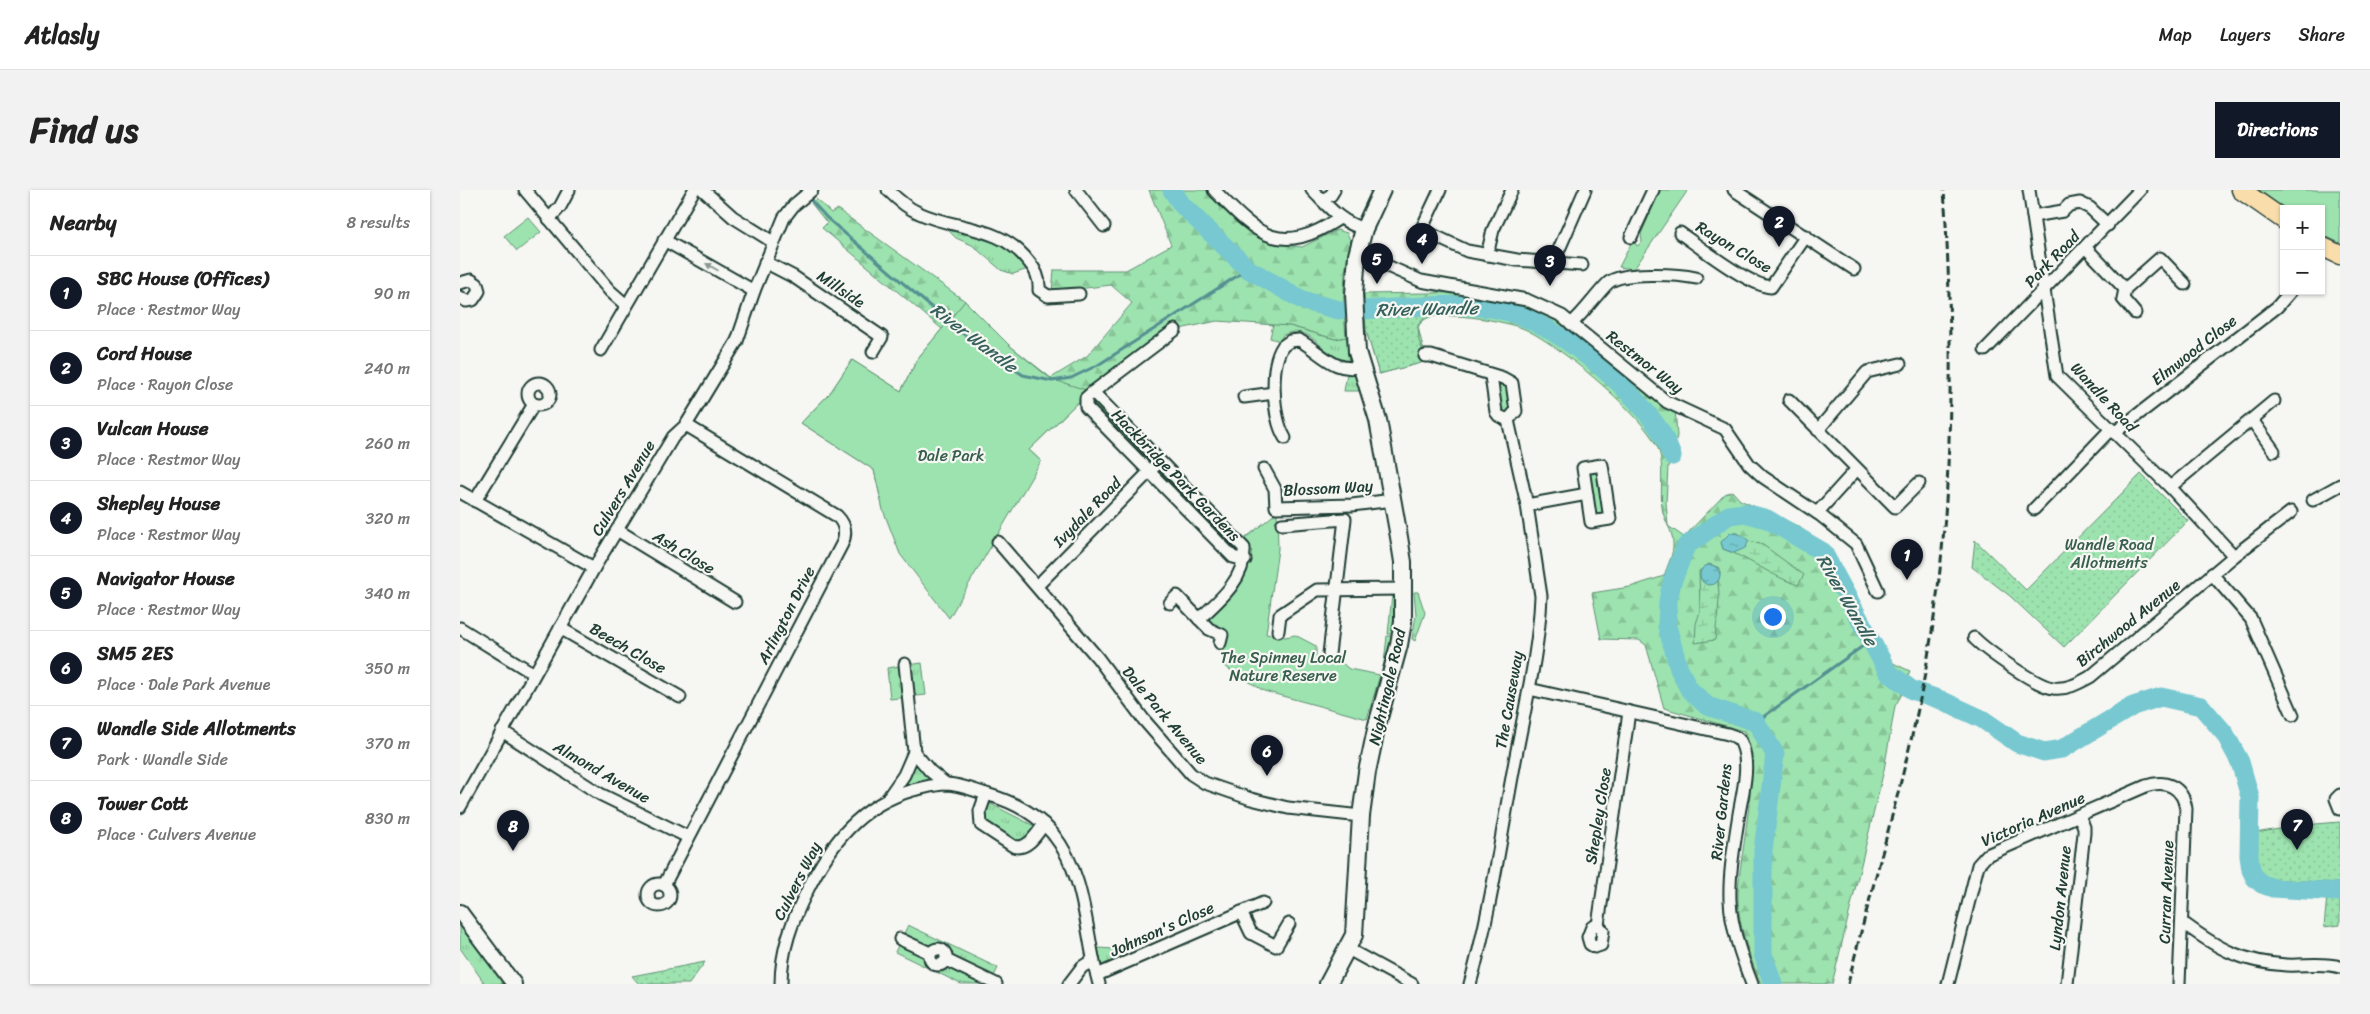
<!DOCTYPE html>
<meta charset="utf-8">
<style>
:root{--surface:#fff;--page:#f2f2f2;--text:#222;--muted:#767676;--line:#e0e0e0;--accent:#111827}
body{margin:0;font-family:Sriracha,sans-serif;background:var(--page);color:var(--text)}
.controls{position:absolute;right:15px;top:15px;display:grid;overflow:hidden;border-radius:0px;box-shadow:0 1px 4px #0004}
.controls button{width:45px;height:45px;display:grid;place-items:center;padding:0;border:0;border-bottom:1px solid var(--line);background:var(--surface);color:var(--text);font:25px sans-serif}
.you{position:absolute;left:1312px;top:426px;width:18px;height:18px;margin:-12px;border:4px solid #fff;border-radius:50%;background:#1a73e8;box-shadow:0 0 0 8px #1a73e833}
.badge{display:grid;place-items:center;width:32px;height:32px;border-radius:50%;background:var(--accent);color:#fff;font-size:16px;font-weight:700}
.pin{position:absolute;translate:-50% -41px;filter:drop-shadow(0 1px 2px #0008)}
.pin::after{content:'';position:absolute;top:26px;width:18px;height:15px;background:inherit;clip-path:polygon(0 0,100% 0,50% 100%)}
.list{margin:0;padding:0;list-style:none}
h2{display:flex;justify-content:space-between;align-items:center;height:65px;margin:0;padding:0 20px;font-size:21px}
h2 small{font-size:16px;font-weight:400;color:var(--muted)}
.list li{display:grid;grid-template-columns:32px 1fr auto;gap:15px;align-items:center;box-sizing:border-box;height:75px;padding:0 20px;border-top:1px solid var(--line)}
.list b{display:block;font-size:19px;white-space:nowrap}
.list p{margin:0;font-size:16px;white-space:nowrap;color:var(--muted)}
.list em{font-size:16px;font-style:normal;color:var(--muted)}
.map{position:relative;flex:none;width:1880px;height:794px;overflow:hidden;border-radius:0px}
header{display:flex;align-items:center;gap:30px;box-sizing:border-box;height:70px;padding:0 25px;background:var(--surface);border-bottom:1px solid var(--line)}
header strong{font-size:24px}
nav{display:flex;gap:28px;margin-inline-start:auto;font-size:18px}
.intro{display:flex;align-items:center;justify-content:space-between;box-sizing:border-box;height:120px;padding:0 30px}
h1{margin:0;font-size:35px}
.button{padding:12px 22px;border-radius:0px;background:var(--accent);color:#fff;font-size:18px;font-weight:700}
main{display:flex;gap:30px;padding:0 30px}
aside{flex:1;background:var(--surface);border-radius:0px;box-shadow:0 1px 4px #0004}
.map>svg:first-child{display:block}
.grass{fill:url(#grass-tufts);stroke:#5e9072}
.forest{fill:url(#forest-firs);stroke:#5e9072}
.wetland{fill:url(#wetland-marsh);stroke:#5e9072}
.park{fill:#9de3af;stroke:#5e9072}
.garden{fill:url(#garden-dots);stroke:#5e9072}
.water{fill:url(#water-ripples);stroke:#549092}
.lines{fill:none;stroke-linecap:round;stroke-linejoin:round}
.stream{stroke:#549092;stroke-width:3}
.river{stroke:#77c8d0;stroke-width:19}
.minor-casing{stroke:#1f3d34;stroke-width:15}
.tertiary-casing{stroke:#1f3d34;stroke-width:18}
.secondary-casing{stroke:#1f3d34;stroke-width:20}
.primary-casing{stroke:#1f3d34;stroke-width:21}
.minor{stroke:#f6f6f2;stroke-width:11}
.tertiary{stroke:#f6f6f2;stroke-width:14}
.secondary{stroke:#f6f6f2;stroke-width:16}
.primary{stroke:#f9deab;stroke-width:18}
.rail{stroke:#1f3d34;stroke-width:3;stroke-dasharray:8 4;stroke-linecap:butt}
.oneway{fill:#8a9a93}
.labels{text-anchor:middle;dominant-baseline:central;stroke-width:4.5;stroke-linejoin:round;paint-order:stroke}
.street-label{font-size:16px;fill:#1f3d34;stroke:#f6f6f2}
.park-label{font-size:16px;fill:#385e4d;stroke:#f6f6f2}
.water-label{font-size:18px;font-style:italic;fill:#35605b;stroke:#f6f6f2}
</style>
<header>
<strong>Atlasly</strong>
<nav><a>Map</a><a>Layers</a><a>Share</a></nav>
</header>
<div class="intro"><h1>Find us</h1><a class="button">Directions</a></div>
<main>
<aside>
<h2>Nearby<small>8 results</small></h2>
<ul class="list">
<li><span class="badge">1</span><div><b>SBC House (Offices)</b><p>Place · Restmor Way</p></div><em>90 m</em></li>
<li><span class="badge">2</span><div><b>Cord House</b><p>Place · Rayon Close</p></div><em>240 m</em></li>
<li><span class="badge">3</span><div><b>Vulcan House</b><p>Place · Restmor Way</p></div><em>260 m</em></li>
<li><span class="badge">4</span><div><b>Shepley House</b><p>Place · Restmor Way</p></div><em>320 m</em></li>
<li><span class="badge">5</span><div><b>Navigator House</b><p>Place · Restmor Way</p></div><em>340 m</em></li>
<li><span class="badge">6</span><div><b>SM5 2ES</b><p>Place · Dale Park Avenue</p></div><em>350 m</em></li>
<li><span class="badge">7</span><div><b>Wandle Side Allotments</b><p>Park · Wandle Side</p></div><em>370 m</em></li>
<li><span class="badge">8</span><div><b>Tower Cott</b><p>Place · Culvers Avenue</p></div><em>830 m</em></li>
</ul>
</aside>
<div class="map">
<svg width="1880" height="794" viewBox="0 0 1880 794">
<defs>
<pattern id="grass-tufts" width="24" height="20" patternUnits="userSpaceOnUse" patternTransform="scale(1.25)"><rect width="24" height="20" fill="#9de3af"/><path d="M3 7l-1-3M5 7V3M7 7l1-3M15 17l-1-3M17 17v-4M19 17l1-3" fill="none" stroke="#87c497"/></pattern>
<pattern id="forest-firs" width="22" height="20" patternUnits="userSpaceOnUse" patternTransform="scale(1.25)"><rect width="22" height="20" fill="#9de3af"/><path d="M5 1l3.5 6h-7zM16 11l3.5 6h-7z" fill="#87c497"/></pattern>
<pattern id="wetland-marsh" width="20" height="14" patternUnits="userSpaceOnUse" patternTransform="scale(1.25)"><rect width="20" height="14" fill="#9de3af"/><path d="M1 5h8M5 5V1M11 12h8M15 12V8" fill="none" stroke="#87c497"/></pattern>
<pattern id="garden-dots" width="8" height="8" patternUnits="userSpaceOnUse" patternTransform="scale(1.25)"><rect width="8" height="8" fill="#9de3af"/><path d="M2 2h.1M6 6h.1" fill="none" stroke="#87c497" stroke-width="1.8" stroke-linecap="round"/></pattern>
<pattern id="water-ripples" width="26" height="14" patternUnits="userSpaceOnUse" patternTransform="scale(1.25)"><rect width="26" height="14" fill="#77c8d0"/><path d="M2 4q2-2 4 0t4 0M15 11q2-2 4 0t4 0" fill="none" stroke="#61a4aa"/></pattern>
</defs>
<rect width="100%" height="100%" fill="#f6f6f2"/>
<filter id="ink" filterUnits="userSpaceOnUse"><feTurbulence type="fractalNoise" baseFrequency=".02" numOctaves="2"/><feDisplacementMap in="SourceGraphic" scale="10" xChannelSelector="R" yChannelSelector="G"/><feConvolveMatrix kernelMatrix="1 2 1 2 8 2 1 2 1" color-interpolation-filters="sRGB"/></filter>
<g filter="url(#ink)">
<g class="grass">
<path d="M482,34L553,55L571,78L553,84L541,80L512,55L496,48Z"/>
<path d="M813,134L830,136L875,149L886,147L892,170C866,180 858,130 823,145L820,151L810,148Z"/>
<path d="M887,184H893L897,190L899,201H884Z"/>
<path d="M1044,193L1049,198L1050,222L1044,224L1041,222L1037,197Z"/>
<path d="M635,212L688,267L686,273L633,218L632,215Z"/>
<path d="M706,282L774,355L769,357L701,287V285Z"/>
<path d="M954,402H958L965,423L955,451L952,449L956,425Z"/>
<path d="M932,405L935,408V444H928Z"/>
<path d="M927,446H935L918,509L914,507L924,473Z"/>
<path d="M462,473L466,505L430,509L427,478Z"/>
<path d="M453,568L484,593L445,601L439,596Z"/>
<path d="M527,612L578,638L561,654L522,631Z"/>
<path d="M0,732L47,793V794H25L0,758Z"/>
<path d="M448,735L538,778L530,794H501L435,762Z"/>
<path d="M638,758L654,759L664,769L642,777Z"/>
</g>
<g class="forest">
<path d="M689,0H748L793,41L826,55L842,57L877,40L887,43L891,52C882,85 883,114 886,147L875,149L830,136L757,131L715,140L616,214L569,260L581,271L566,268L434,276L423,319L414,280L341,233L370,203L392,170L441,201L458,168L482,139L362,38L367,33L351,13L356,9L371,23L377,19L505,111L549,155L591,188L627,166L672,113L651,95L592,102L594,80H666L711,55Z"/>
<path d="M1029,102L1102,126L1215,217L1217,246L1208,277L1206,312L1208,336L1224,347L1265,304L1272,301L1280,310L1338,336L1371,361L1414,456L1435,474L1450,481L1442,504L1435,516L1424,580L1372,794H1301C1289,765 1277,734 1278,702C1279,669 1304,563 1283,541L1204,518L1186,455L1179,450L1141,449L1132,403L1170,397L1204,386C1207,376 1214,364 1213,353C1213,340 1203,330 1202,317C1200,302 1204,274 1199,261C1188,228 1095,151 1062,138C1041,131 1017,127 995,126C980,126 966,123 958,137L965,166L961,173L919,184L906,140L904,104Z"/>
</g>
<g class="wetland">
<path d="M1270,343H1278L1289,351L1303,355L1344,385L1338,395C1311,386 1289,368 1263,359L1261,352Z"/>
<path d="M1249,374L1260,378C1261,384 1258,388 1258,394C1261,412 1256,431 1255,450L1235,453L1236,434L1240,421L1239,381Z"/>
</g>
<g class="park">
<path d="M1200,0H1228L1174,79L1159,77L1173,50L1177,56L1182,52L1181,44Z"/>
<path d="M1798,0H1880V53L1861,44V19H1824Z"/>
<path d="M68,27L81,42L57,61L44,46Z"/>
<path d="M505,111L549,155L591,189L633,202L616,214L569,260L581,271L489,428L440,364L423,320L414,280L341,233L370,203L392,170L441,201L458,168Z"/>
<path d="M1129,280H1137L1144,325L1135,327L1133,323Z"/>
<path d="M817,322L818,359L806,444L825,447L835,445L856,456V469L881,472L889,479L920,485L907,529L804,501L764,476L761,453L743,428L775,395L782,351Z"/>
</g>
<g class="garden">
<path d="M967,120V125L958,135L959,151L965,166L961,173L919,184L906,140L905,124Z"/>
<path d="M1681,284L1728,331L1604,457L1550,406L1512,377L1515,350L1566,400Z"/>
<path d="M1880,632V693L1809,689L1796,682L1795,643L1843,635Z"/>
<path d="M1867,706L1880,707V735L1864,737Z"/>
<path d="M245,772L229,794H179L172,786Z"/>
</g>
<g class="water">
<path d="M1270,343C1278,343 1283,345 1289,351L1285,358L1274,363L1263,359L1261,352Z"/>
<circle cx="1250" cy="385" r="10"/>
</g>
<g class="lines">
<g class="stream">
<path d="M348,7L367,28L499,141L563,185L592,191L611,188L638,175L788,79"/>
<path d="M1296,532L1410,451"/>
</g>
<g class="river">
<path d="M712,0L722,15L788,79L844,111L879,120"/>
<path d="M901,120C948,118 999,110 1045,121C1096,133 1170,196 1199,239C1205,247 1208,257 1212,266"/>
<path d="M1313,794L1303,764V661L1315,564L1296,532L1247,516L1229,499L1219,479L1207,436L1208,411L1212,392L1226,356L1269,325L1285,323L1307,329L1363,362L1428,482L1452,500L1481,510L1522,529L1557,553L1584,562L1602,559L1673,516L1701,507L1741,516L1765,544L1780,572L1790,607L1789,666L1791,680L1795,688L1802,694L1813,698L1880,702"/>
</g>
<g class="minor-casing">
<g id="minor">
<path d="M65,0L150,101L166,115"/>
<path d="M243,0L273,27L313,52"/>
<path d="M428,0C437,9 447,18 459,23C498,41 540,34 569,72C576,80 580,89 579,100L588,106L619,104"/>
<path d="M616,0L644,36"/>
<path d="M754,0C798,45 819,68 880,28"/>
<path d="M852,0C869,17 880,32 904,39"/>
<path d="M1274,0L1394,79"/>
<path d="M1569,0L1597,186L1710,297L1774,366"/>
<path d="M862,10L871,5L874,0"/>
<path d="M1573,26L1603,21L1609,15L1620,13L1630,18L1648,35"/>
<path d="M89,29L100,17L109,0"/>
<path d="M962,40L1007,61L1057,70L1122,75"/>
<path d="M1220,43C1240,57 1288,95 1311,97L1346,46"/>
<path d="M1171,47L1193,0"/>
<path d="M204,50L294,101"/>
<path d="M955,53L980,0"/>
<path d="M1626,58L1665,99"/>
<path d="M897,65L916,71L961,91L1067,110L1102,126L1207,212L1265,239L1289,274L1303,287L1360,325L1396,354L1418,401"/>
<path d="M1027,65L1033,40L1052,0"/>
<path d="M305,72L334,87L422,147L413,162"/>
<path d="M1093,73L1125,0"/>
<path d="M0,93L11,90L17,94L19,101L13,110L6,111L0,107"/>
<path d="M1675,123L1663,109L1665,99L1700,68L1725,94"/>
<path d="M1111,134C1125,122 1135,106 1148,93C1162,81 1218,84 1236,88"/>
<path d="M715,140L633,202L626,208V217L773,367L785,370"/>
<path d="M141,160L234,0"/>
<path d="M1525,160L1680,0"/>
<path d="M965,166H971L1043,188L1052,193L1056,221L1048,230"/>
<path d="M1031,186L1036,222L1039,226L1048,230"/>
<circle cx="79" cy="204" r="11"/>
<path d="M633,202L784,358C786,388 760,410 739,429"/>
<path d="M784,207L814,203"/>
<path d="M1329,210L1435,317L1459,293"/>
<path d="M1792,230L1814,261"/>
<path d="M1358,240L1407,182L1440,174"/>
<path d="M1654,243L1817,117L1831,101"/>
<path d="M825,248C813,228 809,176 823,156L830,151L839,150C861,162 875,184 901,176"/>
<path d="M1142,275L1150,329L1131,332L1123,278Z"/>
<path d="M804,279L815,299L816,317L892,315L933,310"/>
<path d="M1710,297L1814,211"/>
<path d="M0,302L134,378"/>
<path d="M1853,310L1880,295"/>
<path d="M15,311L74,214"/>
<path d="M1067,315L1127,304"/>
<path d="M1574,319L1651,239"/>
<path d="M1357,323L1396,280"/>
<path d="M822,334L885,329L869,464"/>
<path d="M157,340L275,412"/>
<path d="M538,352L637,467L684,530L731,584L745,593L791,609L828,618L901,626"/>
<path d="M1752,384L1791,429L1833,525"/>
<path d="M577,396L695,276"/>
<path d="M710,413L717,406L749,439L762,445L760,453"/>
<path d="M0,438L74,484"/>
<path d="M100,438L220,507"/>
<path d="M818,441L820,425L857,400L943,399"/>
<path d="M1514,448C1527,461 1576,496 1593,498C1607,500 1619,493 1630,487L1774,366L1831,322"/>
<path d="M1069,499L1268,544C1274,546 1280,548 1282,555C1291,577 1281,608 1278,630C1274,656 1269,684 1270,710C1271,738 1282,768 1292,794"/>
<path d="M42,541L140,604L228,647"/>
<path d="M454,562L470,581L486,594"/>
<path d="M526,604L520,621L521,635L553,656C567,661 577,644 584,634"/>
<path d="M1880,605L1876,609L1880,619"/>
<path d="M428,608L444,585L454,562L445,474"/>
<path d="M0,617L134,378L213,247L226,235L277,151L294,101L324,28L334,15L352,0"/>
<circle cx="199" cy="705" r="11"/>
<path d="M204,695L382,354C387,343 385,334 377,326L226,235"/>
<path d="M781,722L791,743L816,756L829,734"/>
<path d="M1722,734L1726,735C1760,760 1783,772 1826,775C1843,776 1863,772 1880,777"/>
<path d="M1138,735L1169,522"/>
<path d="M1138,735L1143,741L1141,755L1135,757L1130,754L1128,747L1132,737Z"/>
<path d="M440,749L470,763"/>
<circle cx="478" cy="767" r="8"/>
<path d="M888,759L952,794"/>
<path d="M486,770L536,794"/>
<path d="M637,785L803,713"/>
<path d="M321,794C321,760 332,731 347,701C370,654 400,615 453,600C463,598 475,594 486,594C499,594 513,600 526,604C551,611 576,623 593,644C627,686 625,744 639,794"/>
<path d="M609,794L622,777L633,770"/>
<path d="M1010,794C1031,721 1041,645 1055,571C1065,516 1079,461 1081,406L1067,315L1048,230"/>
<path d="M1488,794L1518,675L1527,665L1686,596C1706,589 1723,597 1726,619L1719,794"/>
<path d="M1607,794L1624,643V637L1619,626"/>
</g>
</g>
<g class="tertiary-casing">
<path id="tertiary" d="M0,722L54,794"/>
</g>
<g class="secondary-casing">
<path id="secondary" d="M868,794L894,745L901,626L907,582L917,535L939,455L943,432V372L939,347L918,230L897,162L894,104L897,65L904,39L922,0"/>
</g>
<g class="primary-casing">
<g id="primary">
<path d="M1781,0L1824,30"/>
<path d="M1861,56L1880,65"/>
</g>
</g>
<use href="#minor" class="minor"/>
<use href="#tertiary" class="tertiary"/>
<use href="#secondary" class="secondary"/>
<use href="#primary" class="primary"/>
<path class="rail" d="M1388,794C1410,702 1438,612 1458,519C1494,349 1495,173 1484,0"/>
</g>
<defs><path id="oneway-solid" d="M-6-.8H1V-3.2L6.5 0L1 3.2V.8H-6Z" transform="scale(1.25)"/></defs>
<use class="oneway" href="#oneway-solid" transform="translate(252 77) rotate(-150)"/>
</g>
<g class="labels">
<g class="street-label">
<text transform="translate(1274 57) rotate(31)">Rayon Close</text>
<text transform="translate(1592 69) rotate(-46)">Park Road</text>
<text transform="translate(381 99) rotate(34)">Millside</text>
<text transform="translate(1734 160) rotate(-38)">Elmwood Close</text>
<text transform="translate(1185 172) rotate(38)">Restmor Way</text>
<text transform="translate(1644 207) rotate(47)">Wandle Road</text>
<text transform="translate(716 285) rotate(46)">Hackbridge Park Gardens</text>
<text transform="translate(163 298) rotate(-59)">Culvers Avenue</text>
<text transform="translate(868 298) rotate(-3)">Blossom Way</text>
<text transform="translate(627 322) rotate(-46)">Ivydale Road</text>
<text transform="translate(224 362) rotate(31)">Ash Close</text>
<text transform="translate(326 425) rotate(-63)">Arlington Drive</text>
<text transform="translate(1668 433) rotate(-39)">Birchwood Avenue</text>
<text transform="translate(168 458) rotate(30)">Beech Close</text>
<text transform="translate(927 497) rotate(-77)">Nightingale Road</text>
<text transform="translate(1049 510) rotate(-80)">The Causeway</text>
<text transform="translate(705 525) rotate(50)">Dale Park Avenue</text>
<text transform="translate(142 582) rotate(30)">Almond Avenue</text>
<text transform="translate(1261 622) rotate(-84)">River Gardens</text>
<text transform="translate(1138 626) rotate(-81)">Shepley Close</text>
<text transform="translate(1573 629) rotate(-24)">Victoria Avenue</text>
<text transform="translate(337 691) rotate(-63)">Culvers Way</text>
<text transform="translate(1706 702) rotate(-88)">Curran Avenue</text>
<text transform="translate(1600 708) rotate(-84)">Lyndon Avenue</text>
<text transform="translate(702 739) rotate(-24)">Johnson's Close</text>
</g>
<g class="park-label">
<text x="491" y="265">Dale Park</text>
<text x="1649" y="354">Wandle Road<tspan x="1649" dy="18">Allotments</tspan></text>
<text x="823" y="467">The Spinney Local<tspan x="823" dy="18">Nature Reserve</tspan></text>
</g>
<g class="water-label">
<text transform="translate(967 119) rotate(-1)">River Wandle</text>
<text transform="translate(514 148) rotate(37)">River Wandle</text>
<text transform="translate(1387 410) rotate(60)">River Wandle</text>
</g>
</g>
</svg>
<div class="controls">
<button>+</button>
<button>−</button>
</div>
<div class="you"></div>
<div class="pin badge" style="left:1447px;top:390px">1</div>
<div class="pin badge" style="left:1319px;top:57px">2</div>
<div class="pin badge" style="left:1090px;top:96px">3</div>
<div class="pin badge" style="left:962px;top:74px">4</div>
<div class="pin badge" style="left:917px;top:94px">5</div>
<div class="pin badge" style="left:807px;top:586px">6</div>
<div class="pin badge" style="left:1837px;top:660px">7</div>
<div class="pin badge" style="left:53px;top:661px">8</div>
</div>
</main>
